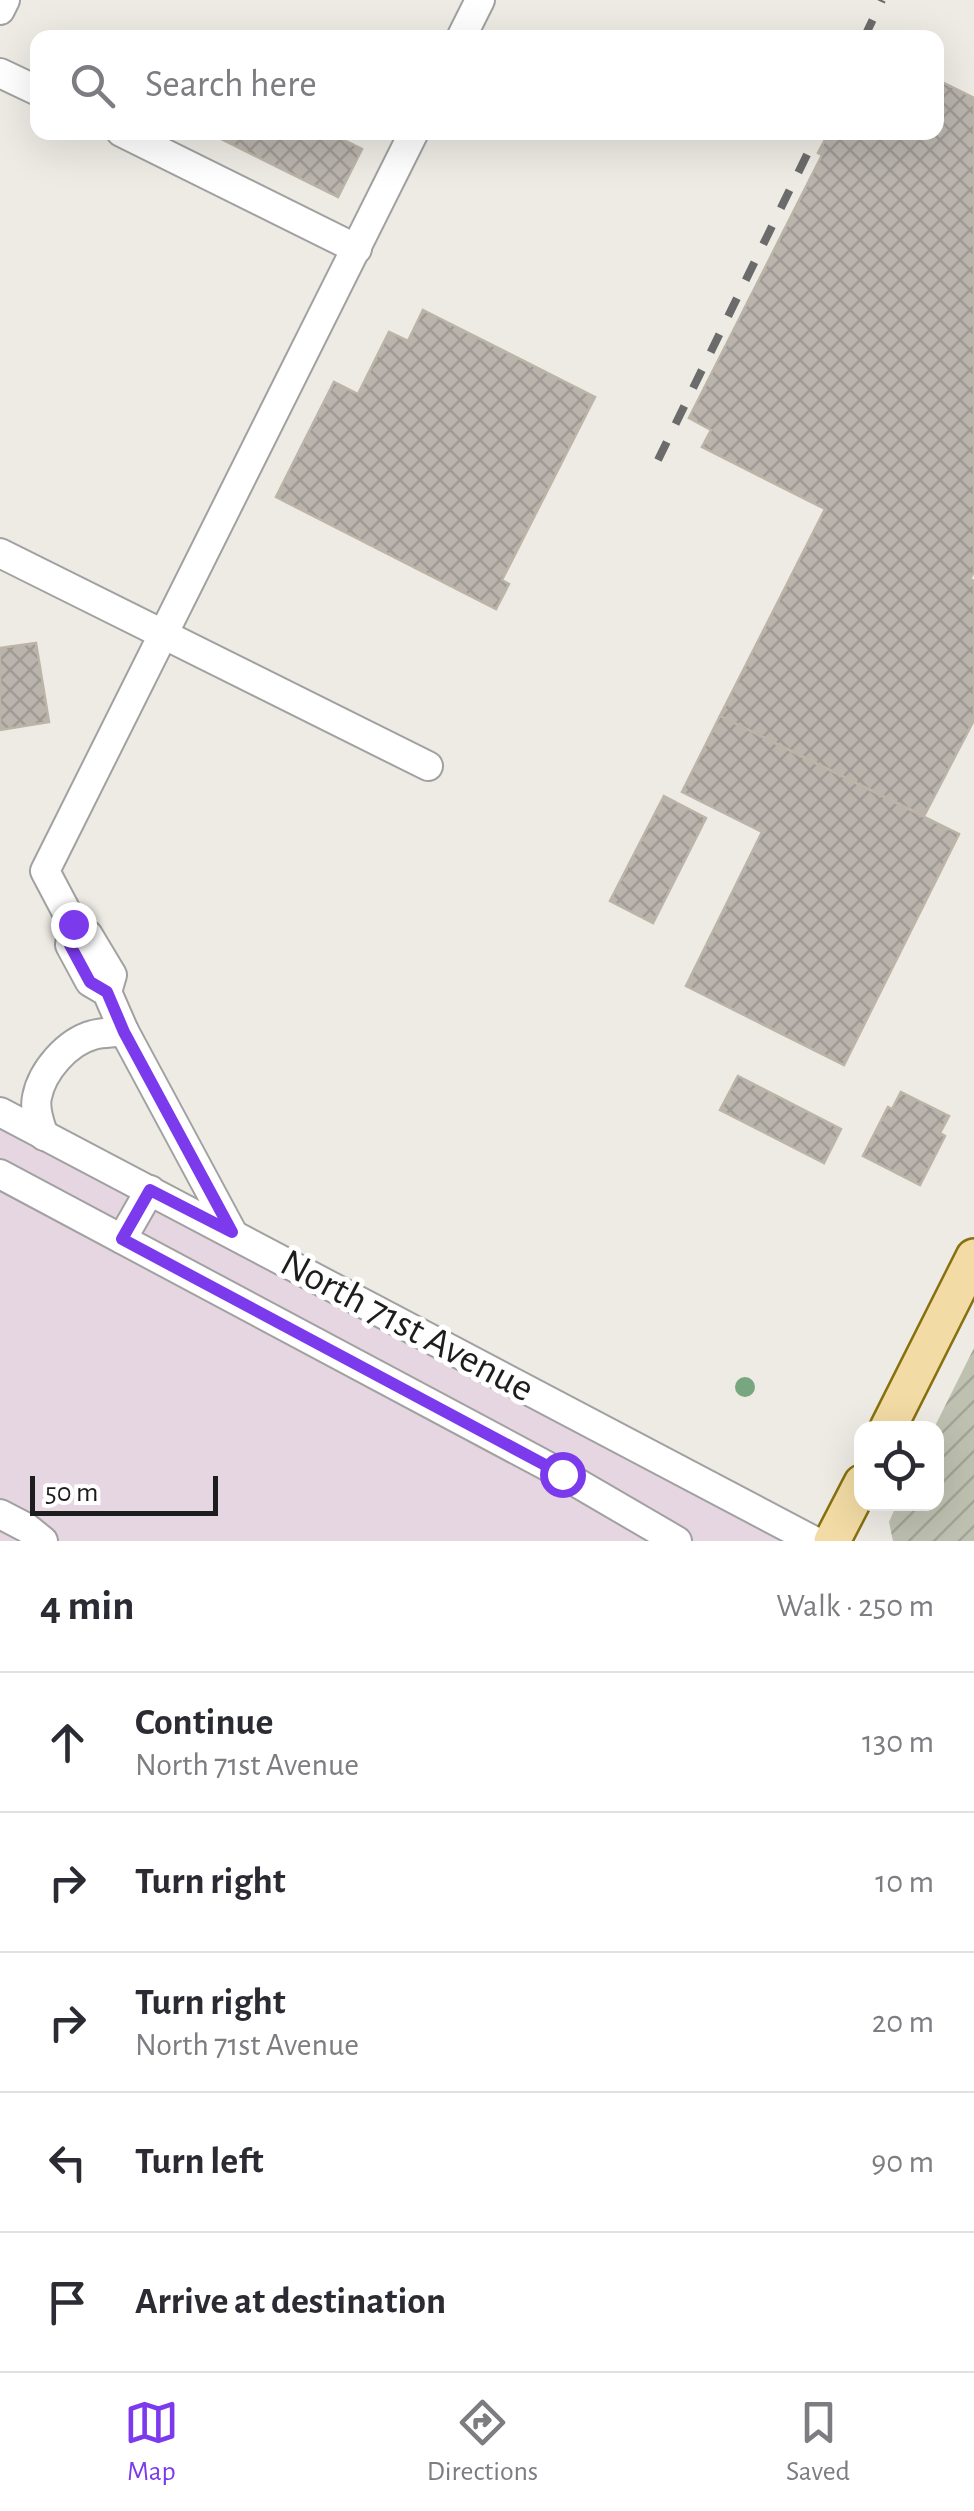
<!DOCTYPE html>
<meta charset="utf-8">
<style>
:root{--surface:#fff;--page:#f7f7f7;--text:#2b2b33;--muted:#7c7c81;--line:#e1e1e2;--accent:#7c3aed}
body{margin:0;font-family:"Alegreya Sans",sans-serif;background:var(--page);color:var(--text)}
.controls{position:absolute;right:30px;bottom:30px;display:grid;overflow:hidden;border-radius:20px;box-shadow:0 10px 40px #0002}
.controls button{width:90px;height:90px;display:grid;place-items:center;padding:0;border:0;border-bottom:2px solid var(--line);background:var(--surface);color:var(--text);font:50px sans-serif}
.scale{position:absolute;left:30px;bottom:25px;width:188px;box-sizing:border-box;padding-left:10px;border:5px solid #1d1d1d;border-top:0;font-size:28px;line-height:35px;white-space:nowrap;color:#1d1d1d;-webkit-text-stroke:8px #fff;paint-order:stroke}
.stop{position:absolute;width:30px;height:30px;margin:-22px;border:8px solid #7c3aed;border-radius:50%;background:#fff}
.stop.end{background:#7c3aed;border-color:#fff;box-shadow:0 2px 10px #0008}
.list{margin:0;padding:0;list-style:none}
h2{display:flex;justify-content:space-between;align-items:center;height:130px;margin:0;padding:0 40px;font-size:42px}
h2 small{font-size:32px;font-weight:400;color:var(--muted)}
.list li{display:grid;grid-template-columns:65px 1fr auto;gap:30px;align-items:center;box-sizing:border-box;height:140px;padding:0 40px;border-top:2px solid var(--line)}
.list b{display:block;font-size:38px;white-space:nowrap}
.list p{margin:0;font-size:32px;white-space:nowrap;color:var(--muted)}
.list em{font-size:32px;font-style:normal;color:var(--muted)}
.icon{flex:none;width:55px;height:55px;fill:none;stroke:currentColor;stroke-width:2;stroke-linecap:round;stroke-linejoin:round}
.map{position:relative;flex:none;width:974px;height:1541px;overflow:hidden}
.search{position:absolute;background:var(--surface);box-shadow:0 10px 40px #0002;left:30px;right:30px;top:30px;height:110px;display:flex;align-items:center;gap:25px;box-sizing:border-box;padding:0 35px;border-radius:20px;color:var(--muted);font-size:38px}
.sheet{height:830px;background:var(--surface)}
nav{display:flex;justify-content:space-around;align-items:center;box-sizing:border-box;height:140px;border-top:2px solid var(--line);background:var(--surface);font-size:28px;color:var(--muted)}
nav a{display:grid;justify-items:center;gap:5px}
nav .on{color:var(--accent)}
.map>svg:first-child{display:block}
.industrial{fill:#e6d6e1}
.construction{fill:url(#construction-furrows)}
.building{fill:url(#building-cross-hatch);stroke:#bdb4a8;stroke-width:2.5}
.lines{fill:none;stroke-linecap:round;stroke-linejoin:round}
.minor-casing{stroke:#a1a1a1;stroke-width:32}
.major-casing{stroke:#88700e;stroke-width:40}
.minor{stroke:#fff;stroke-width:28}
.major{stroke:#f2dba4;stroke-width:35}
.rail{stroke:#6b6b6b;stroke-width:8;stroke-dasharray:20 20;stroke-linecap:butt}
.tree{fill:#77a77e}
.route{stroke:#7c3aed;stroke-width:12}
.labels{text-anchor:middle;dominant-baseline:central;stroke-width:10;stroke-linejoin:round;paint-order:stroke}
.street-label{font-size:40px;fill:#1d1d1d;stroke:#fff}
</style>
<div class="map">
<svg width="974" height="1541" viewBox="0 0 974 1541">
<defs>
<pattern id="construction-furrows" width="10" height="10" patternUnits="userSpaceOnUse" patternTransform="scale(2.5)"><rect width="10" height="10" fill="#bec1b0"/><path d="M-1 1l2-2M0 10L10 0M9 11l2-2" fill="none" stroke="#a3a597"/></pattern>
<pattern id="building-cross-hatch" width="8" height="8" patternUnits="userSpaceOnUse" patternTransform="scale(2.5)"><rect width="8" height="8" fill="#bab4ad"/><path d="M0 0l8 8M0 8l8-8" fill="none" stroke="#9f9a94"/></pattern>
</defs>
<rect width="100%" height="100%" fill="#edebe4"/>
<path class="industrial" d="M0,1112L786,1527L779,1541H0Z"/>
<path class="construction" d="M974,1348V1541H893L889,1522L897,1504H936L934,1428Z"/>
<g class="building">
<path d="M936,79L974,98V572L970,579L974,581V720L924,816L720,716L825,509L702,447L711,430L689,418L822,155L818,153L829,132H936Z"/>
<path d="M207,132H328L362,149L338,197Z"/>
<path d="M423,310L595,397L502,580L509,584L496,609L276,497L334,382L358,394L389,332L408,341Z"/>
<path d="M36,643L49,722L0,730V648Z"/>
<path d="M720,716L959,834L844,1065L686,986L762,832L682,792Z"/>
<path d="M664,796L706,818L653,923L610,901Z"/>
<path d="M738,1076L841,1129L824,1163L720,1110Z"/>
<path d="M901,1092L949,1116L940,1133L945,1136L920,1185L863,1156L888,1107L892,1109Z"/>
</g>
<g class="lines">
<g class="minor-casing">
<g id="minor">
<path d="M0,10L5,0"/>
<path d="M461,38L480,0"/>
<path d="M0,73L38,91"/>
<path d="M121,132L357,249"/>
<path d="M0,553L428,766"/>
<path d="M73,924L70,945L90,982L107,992L124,1031L232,1232"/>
<path d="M107,992L112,975L88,935L73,924L45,871L414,132"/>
<path d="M0,1112L814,1541"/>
<path d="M44,1136C40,1124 34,1110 37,1097C42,1071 67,1042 93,1035C103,1032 114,1033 124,1031"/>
<path d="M0,1174L562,1474L677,1541"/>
<path d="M122,1239L150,1190"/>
<path d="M0,1514L27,1528L43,1541"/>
</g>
</g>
<g class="major-casing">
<g id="major">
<path d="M888,1428L974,1257"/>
<path d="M832,1541L862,1483"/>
</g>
</g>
<use href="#minor" class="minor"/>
<use href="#major" class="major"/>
<g class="rail">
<path d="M864,38L882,0"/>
<path d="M658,460L818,132"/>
</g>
</g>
<circle class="tree" cx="745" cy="1387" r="10"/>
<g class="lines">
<path class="route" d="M73,924L70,945L90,982L107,992L124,1032L232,1232L150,1190L122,1239L562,1474"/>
</g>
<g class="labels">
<g class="street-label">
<text transform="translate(407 1326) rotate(28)">North 71st Avenue</text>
</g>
</g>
</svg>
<div class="controls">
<button><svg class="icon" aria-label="locate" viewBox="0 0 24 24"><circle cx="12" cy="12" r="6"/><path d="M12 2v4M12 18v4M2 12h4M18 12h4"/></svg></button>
</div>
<div class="scale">50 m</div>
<div class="stop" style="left:562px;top:1474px"></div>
<div class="stop end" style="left:73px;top:924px"></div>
<div class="search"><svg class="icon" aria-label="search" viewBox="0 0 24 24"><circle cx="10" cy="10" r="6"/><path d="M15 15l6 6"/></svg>Search here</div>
</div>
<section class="sheet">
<h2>4 min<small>Walk · 250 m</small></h2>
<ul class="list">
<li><svg class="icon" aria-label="ahead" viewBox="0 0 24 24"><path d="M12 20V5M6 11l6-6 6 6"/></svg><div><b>Continue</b><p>North 71st Avenue</p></div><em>130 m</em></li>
<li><svg class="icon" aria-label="right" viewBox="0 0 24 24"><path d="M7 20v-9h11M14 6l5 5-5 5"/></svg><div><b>Turn right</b></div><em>10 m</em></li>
<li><svg class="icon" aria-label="right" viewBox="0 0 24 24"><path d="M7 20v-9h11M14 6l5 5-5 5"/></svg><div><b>Turn right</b><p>North 71st Avenue</p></div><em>20 m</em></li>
<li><svg class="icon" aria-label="left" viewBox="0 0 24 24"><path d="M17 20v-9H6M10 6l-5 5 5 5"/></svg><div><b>Turn left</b></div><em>90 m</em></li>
<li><svg class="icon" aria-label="arrive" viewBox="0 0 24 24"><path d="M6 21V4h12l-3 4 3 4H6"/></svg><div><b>Arrive at destination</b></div></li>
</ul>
</section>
<nav>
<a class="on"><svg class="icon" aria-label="map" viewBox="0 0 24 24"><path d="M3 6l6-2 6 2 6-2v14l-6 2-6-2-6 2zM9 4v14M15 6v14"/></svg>Map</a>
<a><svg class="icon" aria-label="directions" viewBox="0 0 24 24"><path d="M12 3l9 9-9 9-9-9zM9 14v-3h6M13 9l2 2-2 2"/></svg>Directions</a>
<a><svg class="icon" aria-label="saved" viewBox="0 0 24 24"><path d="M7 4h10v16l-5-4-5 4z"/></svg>Saved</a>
</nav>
